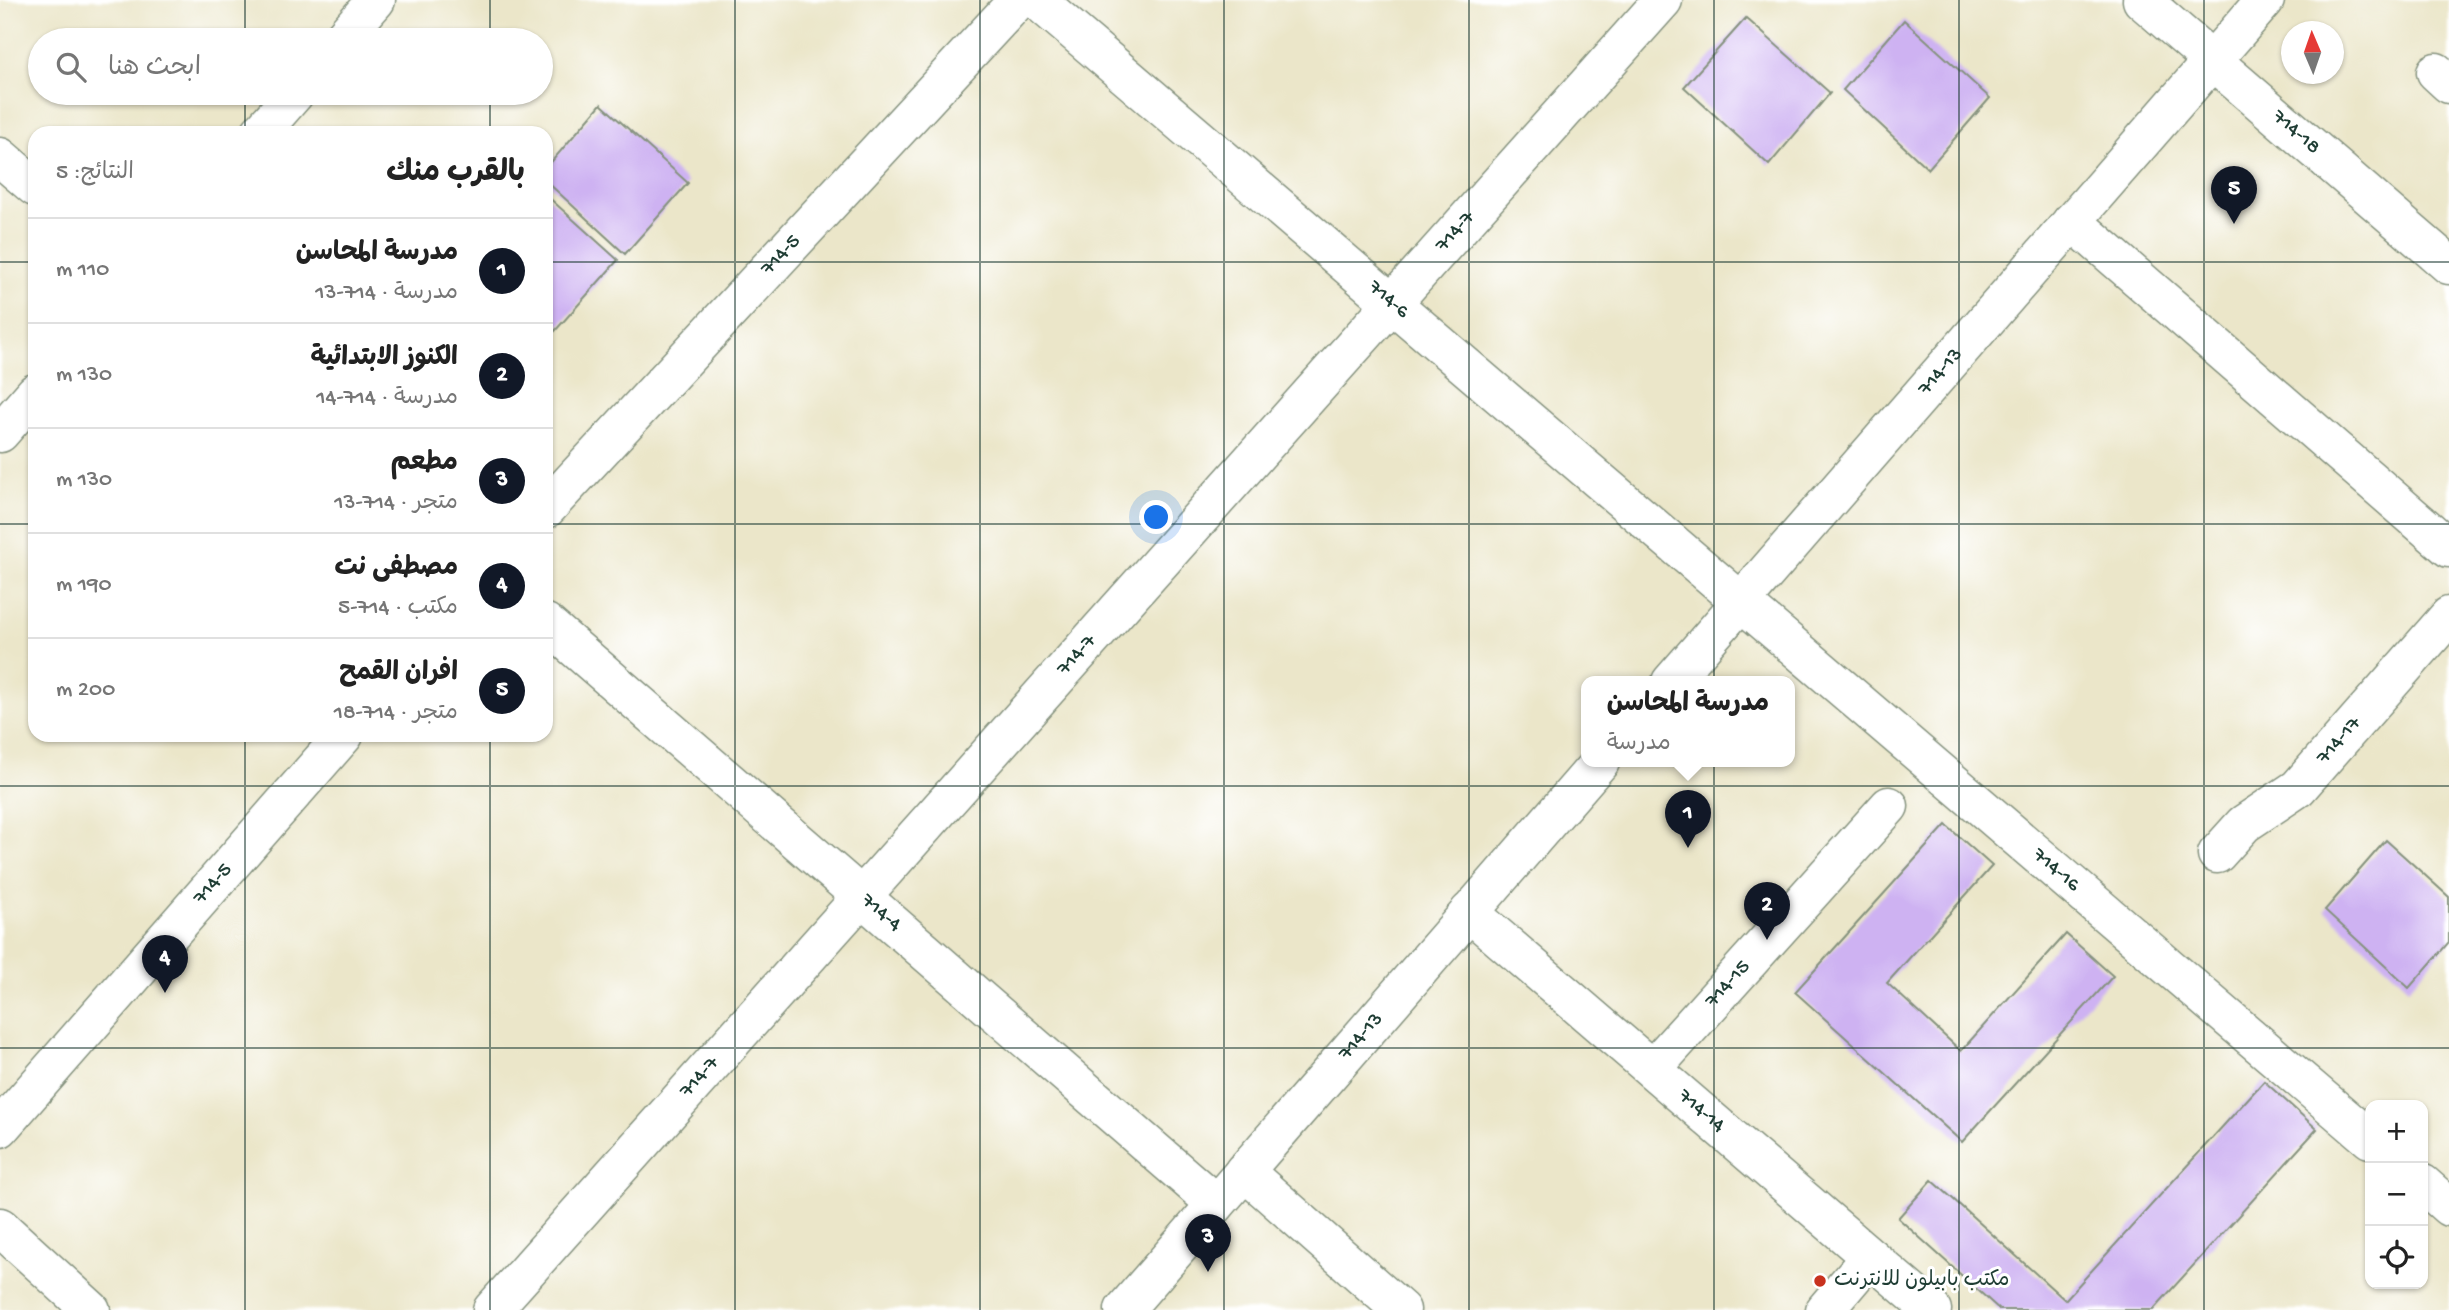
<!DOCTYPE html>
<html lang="ar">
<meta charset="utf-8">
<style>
:root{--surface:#fff;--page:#f2f2f2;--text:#222;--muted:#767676;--line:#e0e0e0;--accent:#111827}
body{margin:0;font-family:"Gochi Hand","Playpen Sans Arabic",sans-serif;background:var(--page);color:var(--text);direction:rtl}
.controls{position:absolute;right:21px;bottom:21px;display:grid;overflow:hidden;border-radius:14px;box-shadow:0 2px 5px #0004}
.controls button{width:63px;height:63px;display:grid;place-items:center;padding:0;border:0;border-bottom:2px solid var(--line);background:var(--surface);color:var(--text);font:35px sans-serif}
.compass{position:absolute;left:2281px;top:21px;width:63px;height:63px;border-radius:50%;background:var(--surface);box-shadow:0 2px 5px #0004;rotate:358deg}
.you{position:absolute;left:1157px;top:518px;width:24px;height:24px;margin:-18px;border:5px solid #fff;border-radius:50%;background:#1a73e8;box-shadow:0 0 0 10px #1a73e833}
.badge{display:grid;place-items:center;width:46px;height:46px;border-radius:50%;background:var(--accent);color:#fff;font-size:23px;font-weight:700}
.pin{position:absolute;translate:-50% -58px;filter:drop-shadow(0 2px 4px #0008)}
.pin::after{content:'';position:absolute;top:37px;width:24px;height:21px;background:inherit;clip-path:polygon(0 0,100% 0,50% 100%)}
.popup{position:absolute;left:1581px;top:676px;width:214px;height:91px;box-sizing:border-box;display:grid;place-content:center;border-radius:14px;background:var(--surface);filter:drop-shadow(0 2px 5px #0005);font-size:23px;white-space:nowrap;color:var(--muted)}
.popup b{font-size:26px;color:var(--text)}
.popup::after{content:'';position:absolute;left:50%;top:100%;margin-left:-14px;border:14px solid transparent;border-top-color:var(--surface)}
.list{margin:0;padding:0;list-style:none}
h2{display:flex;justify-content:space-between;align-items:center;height:91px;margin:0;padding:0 28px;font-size:30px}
h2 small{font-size:23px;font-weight:400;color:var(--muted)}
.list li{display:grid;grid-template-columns:46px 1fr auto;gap:21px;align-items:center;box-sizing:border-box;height:105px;padding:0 28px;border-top:2px solid var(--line)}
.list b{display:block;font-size:26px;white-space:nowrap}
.list p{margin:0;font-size:23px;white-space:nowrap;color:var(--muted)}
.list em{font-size:23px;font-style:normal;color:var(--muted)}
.icon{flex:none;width:38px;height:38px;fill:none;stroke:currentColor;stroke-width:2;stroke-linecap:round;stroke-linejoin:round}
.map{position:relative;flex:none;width:2449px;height:1310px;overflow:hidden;direction:ltr}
.search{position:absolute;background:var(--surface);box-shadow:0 2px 5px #0004;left:28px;top:28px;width:525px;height:77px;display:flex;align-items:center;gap:18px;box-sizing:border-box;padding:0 24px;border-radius:38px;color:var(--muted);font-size:26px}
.panel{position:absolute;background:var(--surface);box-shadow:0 2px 5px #0004;left:28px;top:126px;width:525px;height:616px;border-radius:21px;direction:rtl}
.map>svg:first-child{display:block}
.building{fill:#ceb2f2}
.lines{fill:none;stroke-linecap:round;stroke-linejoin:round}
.minor-casing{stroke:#85927e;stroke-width:41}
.minor{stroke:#fff;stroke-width:38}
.grid{fill:none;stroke:#1f3d34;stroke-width:2;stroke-opacity:0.55}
.poi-dot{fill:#c8321e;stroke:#fff;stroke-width:2.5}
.labels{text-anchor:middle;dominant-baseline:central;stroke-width:6;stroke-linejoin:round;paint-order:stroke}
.street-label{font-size:21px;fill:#1f3d34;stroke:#fff}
.poi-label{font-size:21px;fill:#1f3d34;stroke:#fff;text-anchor:start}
</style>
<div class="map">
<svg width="2449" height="1310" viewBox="0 0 2449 1310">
<rect width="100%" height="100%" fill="#fff"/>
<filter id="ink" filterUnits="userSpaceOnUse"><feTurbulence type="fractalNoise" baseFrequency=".0143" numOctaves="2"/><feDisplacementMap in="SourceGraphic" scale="14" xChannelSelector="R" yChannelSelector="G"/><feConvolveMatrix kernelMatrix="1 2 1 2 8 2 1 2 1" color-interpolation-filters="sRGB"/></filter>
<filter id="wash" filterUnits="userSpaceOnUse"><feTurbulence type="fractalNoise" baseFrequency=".00686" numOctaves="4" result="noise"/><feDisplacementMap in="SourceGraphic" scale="28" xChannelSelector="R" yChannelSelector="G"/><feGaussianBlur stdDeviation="1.57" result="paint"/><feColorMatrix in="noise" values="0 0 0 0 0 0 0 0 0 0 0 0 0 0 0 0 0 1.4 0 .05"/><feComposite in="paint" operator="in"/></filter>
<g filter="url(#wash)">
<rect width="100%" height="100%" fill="#ebe6c9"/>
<g id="blocks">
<g class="building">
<path d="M1746,18L1830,93L1769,165L1684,87Z"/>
<path d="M1904,20L1990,98L1928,169L1843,90Z"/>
<path d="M601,104L688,183L625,254L546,181V168Z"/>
<path d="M546,195L618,260L555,331L546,323Z"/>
<path d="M1946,825L1992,866L1887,983L1961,1051L2066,934L2113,976L1962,1142L1795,992Z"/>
<path d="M2386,840L2449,897V942L2409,988L2325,910Z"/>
<path d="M2264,1081L2317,1129L2153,1310H2000L1898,1218L1932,1180L2065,1300Z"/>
</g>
</g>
</g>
<g filter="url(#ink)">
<use href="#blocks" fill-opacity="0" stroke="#85927e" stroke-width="2"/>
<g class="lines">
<g class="minor-casing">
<g id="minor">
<path id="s1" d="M1037,0L2370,1139"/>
<path id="s2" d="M2142,0L2449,265"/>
<path d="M341,40L376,0"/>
<path d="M2436,72L2449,84"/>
<path d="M260,133L295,93"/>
<path d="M0,157L35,187"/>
<path d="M2072,221L2449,548"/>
<path d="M0,433L35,393"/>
<path id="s3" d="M546,509L1018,0"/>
<path id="s4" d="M546,623L1216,1204"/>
<path id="s5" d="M1671,682L2265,0"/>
<path id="s6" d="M2217,854L2244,824L2298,788L2449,616"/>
<path id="s7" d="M1469,912L1932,1310"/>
<path id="s8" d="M1652,1069L1889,806"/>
<path id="s9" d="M0,1128L344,735"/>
<path d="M1244,1171L1401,1310"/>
<path d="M2423,1184L2449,1207"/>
<path d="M0,1227L91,1310"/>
<path id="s10" d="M492,1310L1663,0"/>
<path id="s11" d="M1124,1310L1600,762"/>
<path d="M1825,1310L1870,1257"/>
</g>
</g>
<use href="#minor" class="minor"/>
</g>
</g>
<path class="grid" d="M245,0V40M490,0V40M735,0V1310M980,0V1310M1224,0V1310M1469,0V1310M1714,0V1310M1959,0V1310M2204,0V1310M245,93V133M490,93V133M0,262H35M546,262H2449M0,524H35M546,524H2449M245,735V1310M490,735V1310M0,786H2449M0,1048H2449"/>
<circle class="poi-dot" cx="1820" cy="1281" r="7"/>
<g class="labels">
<g class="street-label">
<text stroke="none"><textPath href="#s2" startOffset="203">714-18</textPath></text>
<text stroke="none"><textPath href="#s10" startOffset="1446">714-7</textPath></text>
<text stroke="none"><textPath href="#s3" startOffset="346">714-5</textPath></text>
<text stroke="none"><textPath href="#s1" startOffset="462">714-6</textPath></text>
<text stroke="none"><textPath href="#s5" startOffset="411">714-13</textPath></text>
<text stroke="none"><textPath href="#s10" startOffset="878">714-7</textPath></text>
<text stroke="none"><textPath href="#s6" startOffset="168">714-17</textPath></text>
<text stroke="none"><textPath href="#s1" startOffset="1340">714-16</textPath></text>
<text stroke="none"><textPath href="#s9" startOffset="324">714-5</textPath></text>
<text stroke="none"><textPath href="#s4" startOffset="443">714-4</textPath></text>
<text stroke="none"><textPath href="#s8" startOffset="114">714-15</textPath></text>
<text stroke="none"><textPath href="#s11" startOffset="362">714-13</textPath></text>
<text stroke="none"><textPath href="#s10" startOffset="312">714-7</textPath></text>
<text stroke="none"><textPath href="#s7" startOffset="306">714-14</textPath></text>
</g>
<g class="poi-label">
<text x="1834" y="1281">مكتب بابيلون للانترنت</text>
</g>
</g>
</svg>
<div class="controls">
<button>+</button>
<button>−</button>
<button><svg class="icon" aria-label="locate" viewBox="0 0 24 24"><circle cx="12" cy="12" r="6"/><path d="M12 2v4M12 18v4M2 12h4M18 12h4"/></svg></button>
</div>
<svg class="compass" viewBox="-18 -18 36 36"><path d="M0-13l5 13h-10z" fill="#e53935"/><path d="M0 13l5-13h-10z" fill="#767676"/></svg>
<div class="you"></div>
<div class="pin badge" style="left:1688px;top:848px">1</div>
<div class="popup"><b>مدرسة المحاسن</b>مدرسة</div>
<div class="pin badge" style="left:1767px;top:940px">2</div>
<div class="pin badge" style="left:1208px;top:1272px">3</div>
<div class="pin badge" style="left:165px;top:993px">4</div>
<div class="pin badge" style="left:2234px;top:224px">5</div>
<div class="search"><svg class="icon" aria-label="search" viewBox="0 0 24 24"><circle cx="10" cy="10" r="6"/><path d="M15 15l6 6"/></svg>ابحث هنا</div>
<section class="panel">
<h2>بالقرب منك<small>النتائج: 5</small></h2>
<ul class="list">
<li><span class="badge">1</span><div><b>مدرسة المحاسن</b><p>مدرسة · 714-13</p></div><em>110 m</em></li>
<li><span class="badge">2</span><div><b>الكنوز الابتدائية</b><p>مدرسة · 714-14</p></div><em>130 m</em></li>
<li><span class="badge">3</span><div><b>مطعم</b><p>متجر · 714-13</p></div><em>130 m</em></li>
<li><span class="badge">4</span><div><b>مصطفى نت</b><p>مكتب · 714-5</p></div><em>190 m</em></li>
<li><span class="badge">5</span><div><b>افران القمح</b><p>متجر · 714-18</p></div><em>200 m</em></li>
</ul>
</section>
</div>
